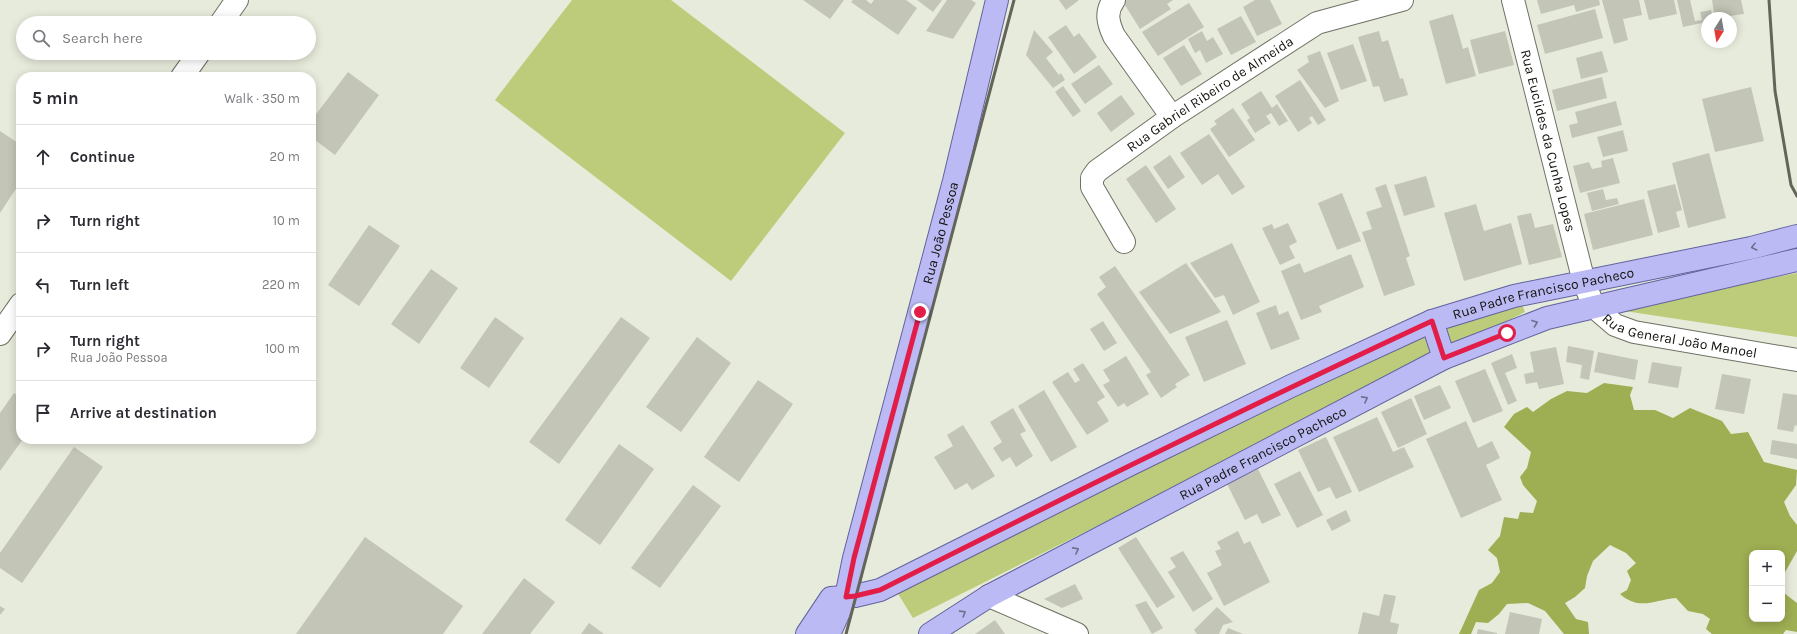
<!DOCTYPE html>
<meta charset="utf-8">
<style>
:root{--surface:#fff;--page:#f2f2f3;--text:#2b2b33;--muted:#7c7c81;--line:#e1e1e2}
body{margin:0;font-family:Karla,sans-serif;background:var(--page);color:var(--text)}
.controls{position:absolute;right:12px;bottom:12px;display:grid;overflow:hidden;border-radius:8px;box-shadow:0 2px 10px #0003}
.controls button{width:36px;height:36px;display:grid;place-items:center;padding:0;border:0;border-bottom:1px solid var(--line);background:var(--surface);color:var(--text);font:20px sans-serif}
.compass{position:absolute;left:1701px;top:12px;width:36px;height:36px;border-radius:50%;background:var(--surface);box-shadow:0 2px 10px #0003;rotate:191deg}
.stop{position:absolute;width:12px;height:12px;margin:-9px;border:3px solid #e11d48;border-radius:50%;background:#fff}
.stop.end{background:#e11d48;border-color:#fff;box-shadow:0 1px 4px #0008}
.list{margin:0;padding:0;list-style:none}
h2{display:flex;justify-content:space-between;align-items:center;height:52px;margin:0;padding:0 16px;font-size:17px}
h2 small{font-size:13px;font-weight:400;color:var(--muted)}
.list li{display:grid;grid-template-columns:26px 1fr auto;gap:12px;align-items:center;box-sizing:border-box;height:64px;padding:0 16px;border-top:1px solid var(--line)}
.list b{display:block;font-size:15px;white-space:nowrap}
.list p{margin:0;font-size:13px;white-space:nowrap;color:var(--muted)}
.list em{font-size:13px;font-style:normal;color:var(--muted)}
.icon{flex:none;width:22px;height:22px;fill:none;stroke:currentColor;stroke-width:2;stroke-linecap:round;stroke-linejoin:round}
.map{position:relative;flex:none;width:1797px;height:634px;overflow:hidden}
.search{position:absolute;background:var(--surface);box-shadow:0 2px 10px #0003;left:16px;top:16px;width:300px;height:44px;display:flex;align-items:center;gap:10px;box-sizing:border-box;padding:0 14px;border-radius:22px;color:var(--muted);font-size:15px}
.panel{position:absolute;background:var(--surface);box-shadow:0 2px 10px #0003;left:16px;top:72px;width:300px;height:372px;border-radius:16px}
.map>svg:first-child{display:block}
.green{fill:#bdcc7a}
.forest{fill:#9eae52;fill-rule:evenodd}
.building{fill:#c3c6b7}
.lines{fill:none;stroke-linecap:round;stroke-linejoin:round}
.minor-casing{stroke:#6e7163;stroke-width:24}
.major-casing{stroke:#62629e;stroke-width:24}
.minor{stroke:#fff;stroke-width:22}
.major{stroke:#bbbaf4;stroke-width:22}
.rail{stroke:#63655b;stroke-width:3}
.oneway{stroke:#6f6f8c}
.route{stroke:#e11d48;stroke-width:5}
.labels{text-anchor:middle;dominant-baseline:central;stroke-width:4;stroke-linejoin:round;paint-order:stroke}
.street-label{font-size:14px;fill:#13140e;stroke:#e7ebdb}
</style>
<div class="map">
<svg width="1797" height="634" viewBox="0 0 1797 634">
<rect width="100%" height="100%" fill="#e7ebdb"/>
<g class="green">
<path d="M572,0H671L845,133L731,281L495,100Z"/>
<path d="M1797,273V337L1618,310Z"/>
<path d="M1520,299L1525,312L913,618L895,589L1445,321Z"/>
</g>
<path class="forest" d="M1604,383L1633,387L1630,395L1634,410H1655L1673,418L1690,408L1722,421L1731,434L1748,432L1764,462L1797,470L1796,485L1784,502L1790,516L1797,525V551L1784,574V593L1797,603V632L1786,630L1783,634H1712L1706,629L1710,619L1703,614L1688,611L1676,598C1654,600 1639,611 1620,594L1627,590L1631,580L1627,571L1636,563L1626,553L1610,545L1593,561L1587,576L1585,588L1575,597L1565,603L1576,619L1588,622L1589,634H1564L1545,611L1528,603L1507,604L1499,614L1488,623L1476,622L1471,634H1459L1479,590L1492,583L1500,572L1497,558L1488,550L1500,536L1504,517L1518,519L1520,512L1533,513L1537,501L1523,485L1520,477L1527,468L1531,452L1504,427L1514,414L1527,407L1533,412L1551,399L1567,391L1587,393ZM1752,553H1782V619H1752Z"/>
<g class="building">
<path d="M803,0H844L830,19Z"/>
<path d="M853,0H866L871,4L874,0H906L917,8L898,35L851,2Z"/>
<path d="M917,0H942L933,12Z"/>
<path d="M947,0H971L976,3L953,39L926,31Z"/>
<path d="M1059,0H1079L1066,10Z"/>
<path d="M1127,0H1173L1167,4L1171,9L1140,29L1123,2Z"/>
<path d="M1255,0H1270L1282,24L1257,36L1243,7Z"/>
<path d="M1537,0H1599L1600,5L1576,12L1574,5L1541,14Z"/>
<path d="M1602,0H1639L1642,15L1623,19L1628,40L1614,44Z"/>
<path d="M1644,0H1674L1677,14L1649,20Z"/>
<path d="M1677,0H1690L1695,21L1702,20L1700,12L1711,10L1713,18H1707V22L1683,27Z"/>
<path d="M1712,0H1741L1744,14L1715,18Z"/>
<path d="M1189,3L1204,27L1158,56L1142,32Z"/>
<path d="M1595,9L1603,38L1545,54L1537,25Z"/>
<path d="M1453,14L1463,49L1468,47L1476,76L1446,84L1429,21Z"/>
<path d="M1241,16L1256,42L1231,55L1217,29Z"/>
<path d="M1066,25L1074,37L1079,33L1097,57L1074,74L1048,37Z"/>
<path d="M1034,30L1053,52L1046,58L1059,75L1061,73L1065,80L1053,88L1026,55Z"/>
<path d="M1202,31L1207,41L1213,37L1223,54L1206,63L1200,50L1195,53L1188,39Z"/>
<path d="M1379,31L1382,42L1388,40L1400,79L1403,78L1408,95L1384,102L1379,86L1373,87L1358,37Z"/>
<path d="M1505,31L1514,65L1479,74L1470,40Z"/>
<path d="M1353,44L1367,81L1341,90L1327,53Z"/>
<path d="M1184,45L1202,74L1181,86L1163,58Z"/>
<path d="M1320,51L1339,101L1325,108L1297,70L1309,62L1307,56Z"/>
<path d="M1602,51L1608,72L1581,79L1576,58Z"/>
<path d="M1099,65L1113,84L1085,104L1071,84Z"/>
<path d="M348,72L379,95L335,155L311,137V121Z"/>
<path d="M1602,77L1607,98L1557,111L1552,90Z"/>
<path d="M1300,80L1326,120L1318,125L1312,116L1309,118L1312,123L1298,132L1275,96Z"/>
<path d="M1063,86L1081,111L1073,117L1055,92Z"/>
<path d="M1751,87L1764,141L1715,152L1702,99Z"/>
<path d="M1261,91L1272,108L1277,104L1288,121L1279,126L1271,113L1266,116L1271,123L1255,133L1247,120L1250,118L1241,104Z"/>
<path d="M1121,95L1135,114L1111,132L1097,113Z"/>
<path d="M1616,101L1622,125L1572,138L1569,125L1578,123L1575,112Z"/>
<path d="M1233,108L1255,140L1229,157L1210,129L1217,124L1214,121Z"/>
<path d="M1623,130L1628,151L1603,157L1597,137Z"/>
<path d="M0,131L21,145V181L0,213Z"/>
<path d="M1209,134L1245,187L1232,195L1218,174L1202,185L1180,153Z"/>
<path d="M1709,153L1726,218L1688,228L1672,163Z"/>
<path d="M1170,155L1185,177L1168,189L1153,167Z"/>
<path d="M1613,158L1620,183L1580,193L1573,166L1589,162L1592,169L1602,167L1601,161Z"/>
<path d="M1146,165L1176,209L1156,223L1126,179Z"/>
<path d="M1426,176L1435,207L1404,216L1394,185Z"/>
<path d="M1386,184L1410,256L1406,258L1415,285L1384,296L1362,232L1372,229L1366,212L1382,207L1375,188Z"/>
<path d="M1675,184L1682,210L1676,212L1680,227L1658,233L1647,191Z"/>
<path d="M1603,189L1606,200L1617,198L1619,204L1592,211L1587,193Z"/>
<path d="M1342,193L1361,241L1337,250L1318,203Z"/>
<path d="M1644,199L1653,235L1593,250L1584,214Z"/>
<path d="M1476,204L1484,231L1511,223L1522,264L1464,281L1444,213Z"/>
<path d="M1531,213L1535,228L1553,224L1562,257L1529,265L1517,216Z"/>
<path d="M1288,223L1297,242L1289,246L1295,258L1280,265L1262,228L1272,224L1274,229Z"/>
<path d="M369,225L400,246L359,306L328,285Z"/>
<path d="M1232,243L1260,302L1233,315L1224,295L1215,298L1190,263Z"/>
<path d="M1351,254L1364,287L1319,306L1322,312L1301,320L1281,271L1300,263L1304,273Z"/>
<path d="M1186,263L1221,312L1170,334L1139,292Z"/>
<path d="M1115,266L1190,375L1175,384L1177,387L1161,398L1146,375L1151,372L1097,294L1106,287L1099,277Z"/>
<path d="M431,269L458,288L419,344L391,324Z"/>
<path d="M1276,305L1279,315L1288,311L1300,339L1271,350L1256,313Z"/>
<path d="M495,317L524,338L489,388L460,368Z"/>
<path d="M621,317L650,338L559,464L529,442Z"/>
<path d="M1227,320L1246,364L1204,382L1185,337Z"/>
<path d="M1103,321L1117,343L1104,351L1090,329Z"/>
<path d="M697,337L731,363L681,432L646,407Z"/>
<path d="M1568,346L1594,351L1589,380L1580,378L1582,365L1566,362Z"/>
<path d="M1556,347L1564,384L1539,389L1537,382L1526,384L1524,374L1534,372L1530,352Z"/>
<path d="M1598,352L1638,360L1635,380L1594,372Z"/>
<path d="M1512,354L1517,368L1505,373L1517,401L1508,405L1491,363Z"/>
<path d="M1126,356L1149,394L1127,407L1124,403L1118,407L1103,385L1110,381L1103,370Z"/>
<path d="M1652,362L1682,367L1678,388L1648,383Z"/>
<path d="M1083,363L1105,397L1097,402L1109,421L1087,435L1052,382L1068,372L1075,383L1080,380L1073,369Z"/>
<path d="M1485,369L1503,411L1473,423L1455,381Z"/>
<path d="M1722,374L1751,379L1744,414L1715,409Z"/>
<path d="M758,380L793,404L739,482L704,457Z"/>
<path d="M1440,385L1451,408L1424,420L1414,396Z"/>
<path d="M1044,390L1077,447L1051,462L1018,406Z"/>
<path d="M14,393L21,398V439H23L0,471V413Z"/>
<path d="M1783,393L1797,395V426L1795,425L1793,432L1777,429Z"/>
<path d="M1411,398L1427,434L1398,448L1381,412Z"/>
<path d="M1013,408L1026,431L1020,434L1033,456L1016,467L1010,457L1002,462L993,448L1002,442L990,422Z"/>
<path d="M1377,417L1393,452L1404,447L1414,467L1359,492L1333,437Z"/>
<path d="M1466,421L1478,448L1492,441L1500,458L1486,465L1502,500L1461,518L1426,439Z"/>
<path d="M963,425L995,476L972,490L967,483L955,490L934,457L953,446L947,435Z"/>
<path d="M1326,437L1352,492L1336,499L1330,487L1318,492L1298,450Z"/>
<path d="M1772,440L1797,444V459L1770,454Z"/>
<path d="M619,444L654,469L600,545L565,520Z"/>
<path d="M74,447L103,467L22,583L0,568V553Z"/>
<path d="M1258,469L1281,515L1262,524L1257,514L1245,520L1227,484Z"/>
<path d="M1300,471L1323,515L1297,528L1274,484Z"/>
<path d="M693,485L721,506L660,588L631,568Z"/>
<path d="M1346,510L1351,521L1332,531L1326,520Z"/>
<path d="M1238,531L1244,544L1250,541L1270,582L1224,606L1207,573L1222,565L1215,551L1221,549L1217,542Z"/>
<path d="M365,537L463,606L443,634H296Z"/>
<path d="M1136,537L1175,597L1157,608L1118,548Z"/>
<path d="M1183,551L1213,599L1193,612L1168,572L1176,567L1170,558Z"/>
<path d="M524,578L555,602L530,634H482Z"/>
<path d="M1075,584L1083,599L1062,608L1044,599Z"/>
<path d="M1384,594L1396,596L1390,622L1399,624L1397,634H1358L1363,612L1379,616Z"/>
<path d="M1146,601L1163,628L1152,634L1135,605Z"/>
<path d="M0,606L5,609L0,615Z"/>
<path d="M1217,607L1233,622L1223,625L1219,634H1197L1194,630Z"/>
<path d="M1510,612L1542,619L1539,634H1505Z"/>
<path d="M995,620L1005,634H975Z"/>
<path d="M589,623L604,634H581Z"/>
<path d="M1228,628L1243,634H1225Z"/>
<path d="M1478,629L1497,633V634H1477Z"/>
</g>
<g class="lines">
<g class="minor-casing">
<g id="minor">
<path d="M1114,0C1105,12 1108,23 1114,36L1172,117"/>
<path id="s1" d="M1513,0L1584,282L1594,307L1615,325L1634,332L1797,360"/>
<path d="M221,23L237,0"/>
<path d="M182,77L199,53"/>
<path id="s2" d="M1124,242L1092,187V178L1097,171L1172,117L1317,23L1402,0"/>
<path d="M0,334L21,304"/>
<path d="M989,596L1077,634"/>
</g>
</g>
<g class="major-casing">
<g id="major">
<path d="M1432,321L1444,358"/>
<path id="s3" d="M807,634L831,598L855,596L880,590L1131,464L1291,386L1432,321L1514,296L1751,248L1797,236"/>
<path id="s4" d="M829,634L846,597L854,558L954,181L997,0"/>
<path id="s5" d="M930,634L989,596L1444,358L1547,318L1797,260"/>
</g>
</g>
<use href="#minor" class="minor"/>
<use href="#major" class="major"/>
<g class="rail">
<path d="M1769,0L1775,91L1791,185L1797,196"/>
<path d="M846,634L1014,0"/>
</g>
</g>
<defs><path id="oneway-chevron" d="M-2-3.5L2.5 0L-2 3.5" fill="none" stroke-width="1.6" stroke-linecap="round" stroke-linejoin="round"/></defs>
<g class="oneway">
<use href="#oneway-chevron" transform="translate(1754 247) rotate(166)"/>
<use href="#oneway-chevron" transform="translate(1535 323) rotate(-20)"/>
<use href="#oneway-chevron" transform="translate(1365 399) rotate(-28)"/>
<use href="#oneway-chevron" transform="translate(1076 550) rotate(-28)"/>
<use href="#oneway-chevron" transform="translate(963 613) rotate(-32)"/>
</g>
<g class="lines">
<path class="route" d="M920,312L854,558L846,597L855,596L880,590C1063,498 1246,407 1432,321L1444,358L1507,333"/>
</g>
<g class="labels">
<g class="street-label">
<text stroke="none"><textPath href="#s2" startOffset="218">Rua Gabriel Ribeiro de Almeida</textPath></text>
<text stroke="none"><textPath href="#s1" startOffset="145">Rua Euclides da Cunha Lopes</textPath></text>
<text stroke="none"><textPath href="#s4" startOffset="417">Rua João Pessoa</textPath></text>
<text stroke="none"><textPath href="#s3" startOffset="822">Rua Padre Francisco Pacheco</textPath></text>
<text stroke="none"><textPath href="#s1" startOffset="411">Rua General João Manoel</textPath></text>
<text stroke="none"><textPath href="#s5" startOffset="379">Rua Padre Francisco Pacheco</textPath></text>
</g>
</g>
</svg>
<div class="controls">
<button>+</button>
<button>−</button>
</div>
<svg class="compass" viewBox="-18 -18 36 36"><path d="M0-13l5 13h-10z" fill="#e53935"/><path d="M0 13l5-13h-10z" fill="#7c7c81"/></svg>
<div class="stop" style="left:1507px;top:333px"></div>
<div class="stop end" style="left:920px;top:312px"></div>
<div class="search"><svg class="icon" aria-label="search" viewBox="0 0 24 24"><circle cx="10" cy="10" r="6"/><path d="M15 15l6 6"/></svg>Search here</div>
<section class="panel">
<h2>5 min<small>Walk · 350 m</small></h2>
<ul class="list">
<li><svg class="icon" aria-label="ahead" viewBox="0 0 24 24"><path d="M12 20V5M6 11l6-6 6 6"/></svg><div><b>Continue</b></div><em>20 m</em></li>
<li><svg class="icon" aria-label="right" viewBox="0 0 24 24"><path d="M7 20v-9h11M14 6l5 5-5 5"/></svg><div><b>Turn right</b></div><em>10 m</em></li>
<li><svg class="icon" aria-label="left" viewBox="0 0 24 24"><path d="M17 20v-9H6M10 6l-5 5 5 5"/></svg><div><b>Turn left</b></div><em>220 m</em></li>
<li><svg class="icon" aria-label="right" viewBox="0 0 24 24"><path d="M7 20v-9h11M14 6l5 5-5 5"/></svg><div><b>Turn right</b><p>Rua João Pessoa</p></div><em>100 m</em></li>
<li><svg class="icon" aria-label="arrive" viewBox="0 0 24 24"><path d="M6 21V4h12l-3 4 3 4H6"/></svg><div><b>Arrive at destination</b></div></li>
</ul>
</section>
</div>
